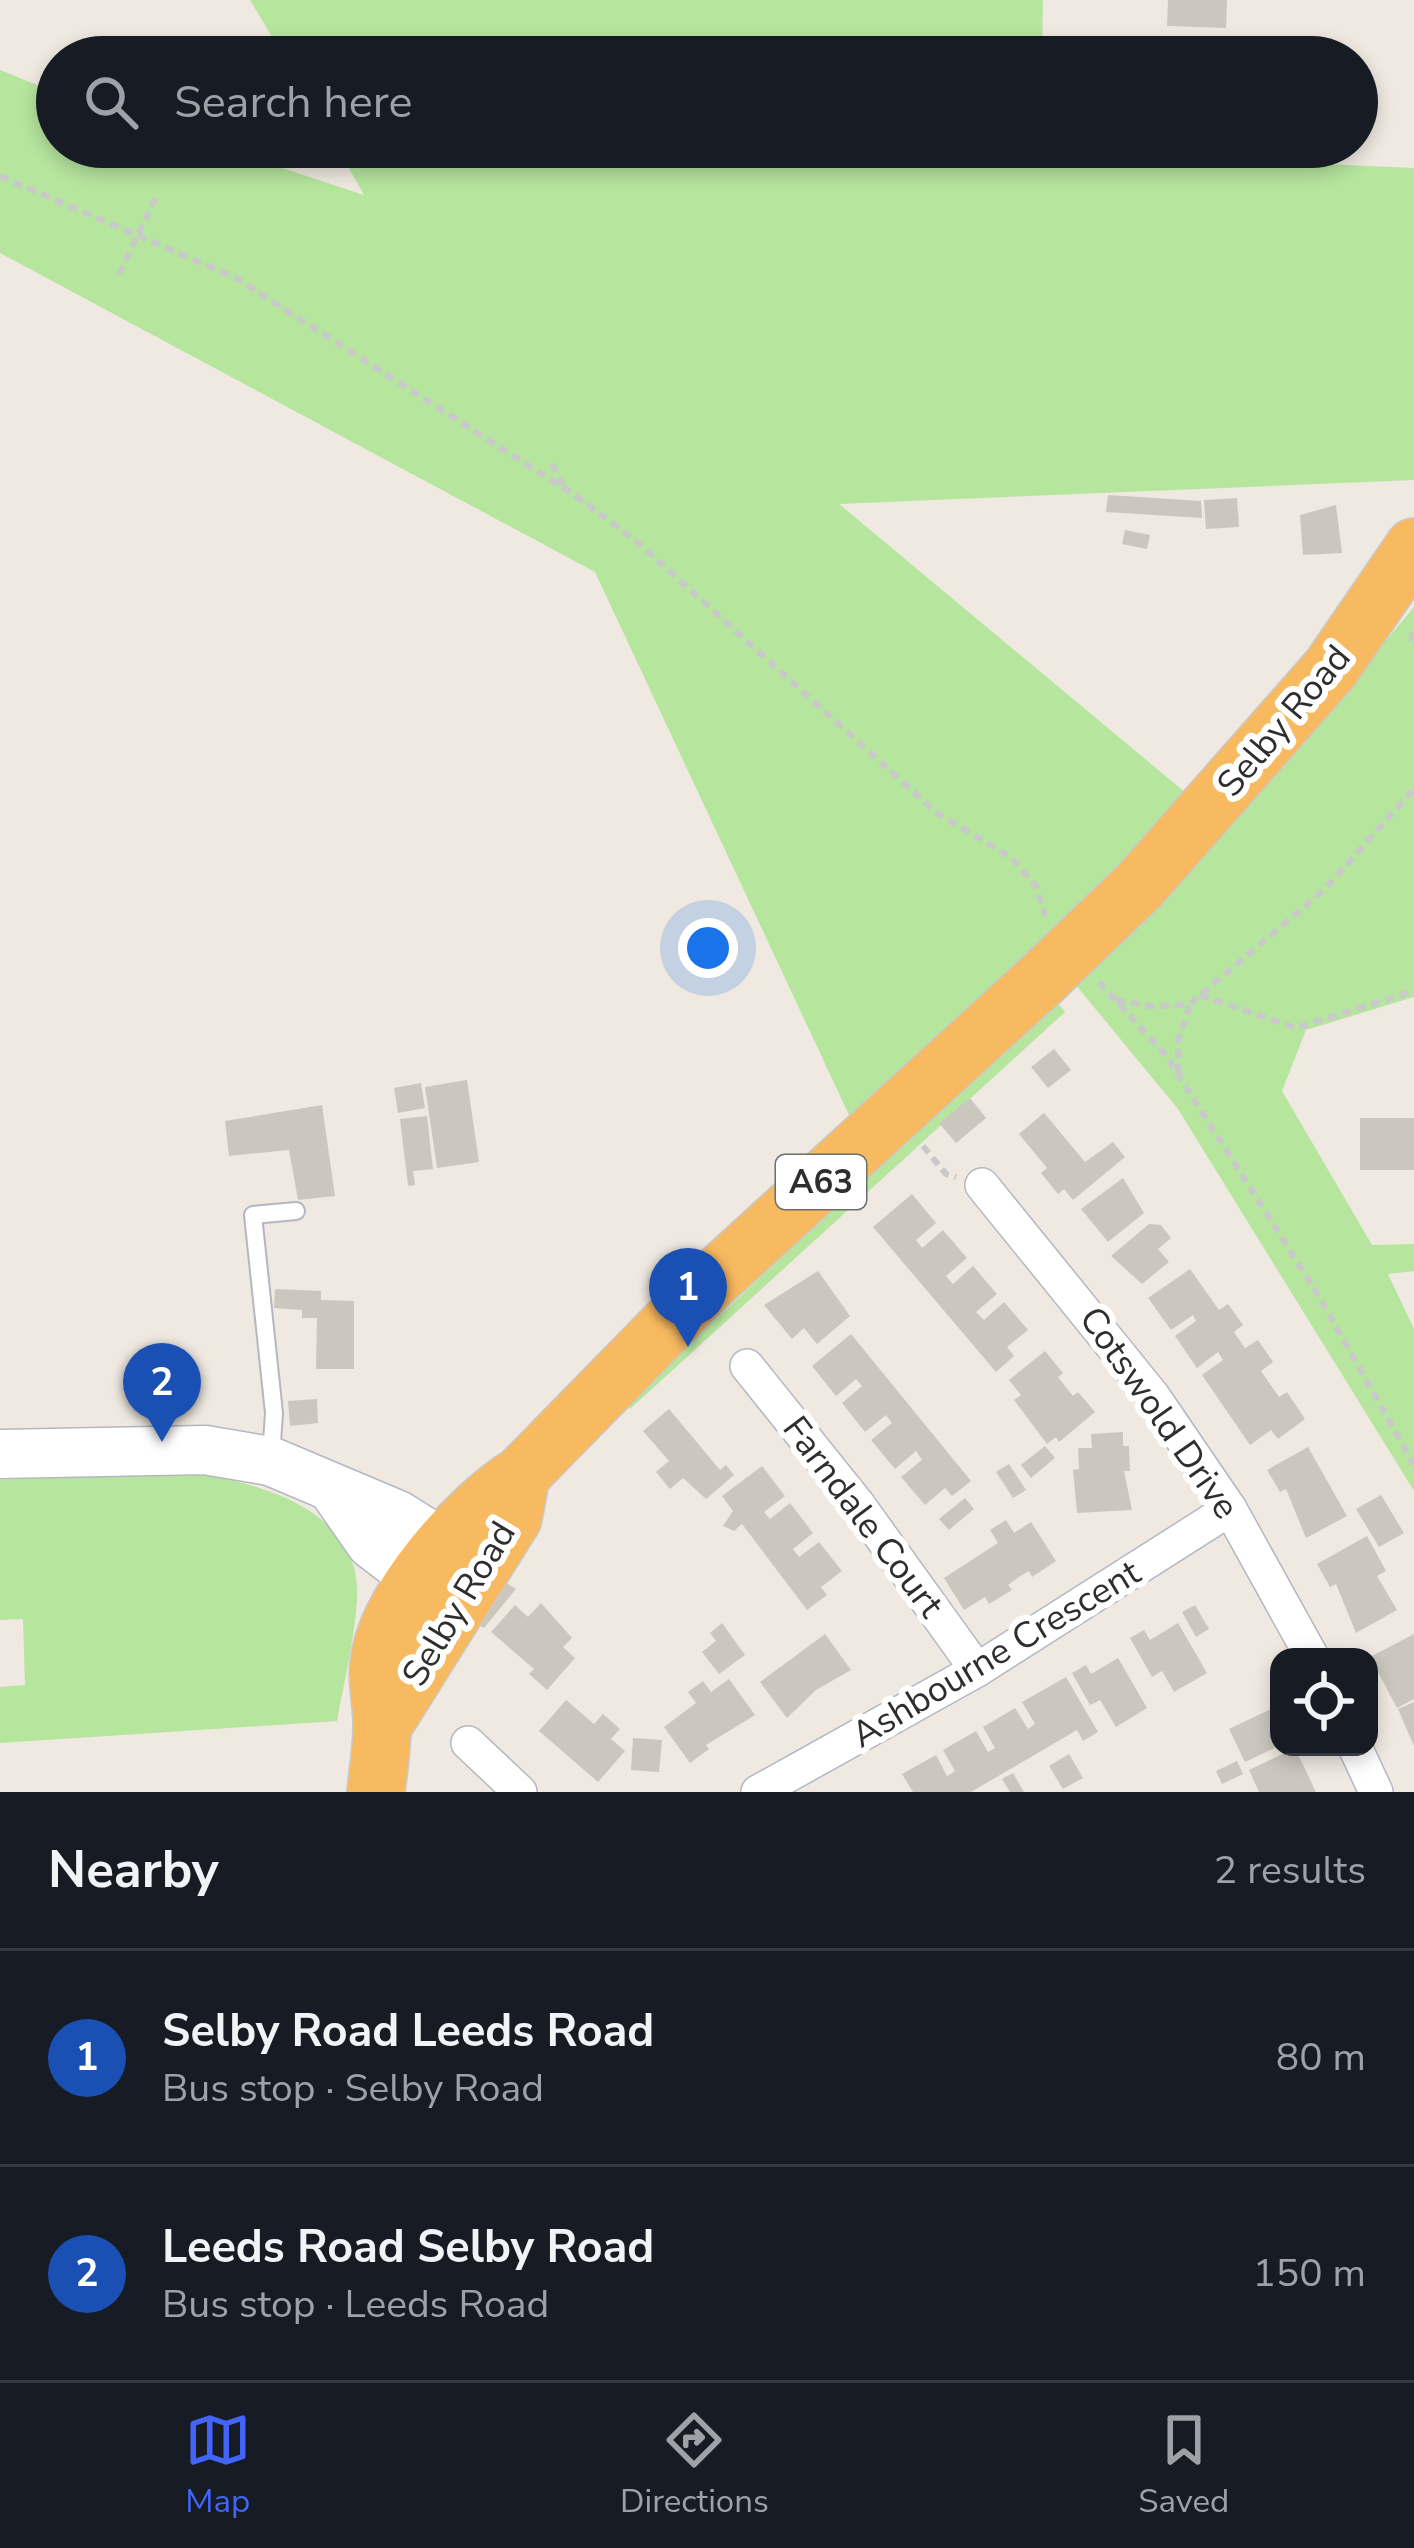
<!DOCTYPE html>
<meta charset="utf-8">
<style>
:root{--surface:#171b24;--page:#20242c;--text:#f1f3f6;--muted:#9ea1a6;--line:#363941;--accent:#4264fb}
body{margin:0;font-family:"Nunito Sans",sans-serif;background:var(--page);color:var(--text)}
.controls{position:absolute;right:36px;bottom:36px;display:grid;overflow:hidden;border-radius:24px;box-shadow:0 6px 18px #0003}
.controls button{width:108px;height:108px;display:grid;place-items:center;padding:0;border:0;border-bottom:3px solid var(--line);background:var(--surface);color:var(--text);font:60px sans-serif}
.you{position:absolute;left:708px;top:948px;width:42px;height:42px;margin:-30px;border:9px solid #fff;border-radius:50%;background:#1a73e8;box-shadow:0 0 0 18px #1a73e833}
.badge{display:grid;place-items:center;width:78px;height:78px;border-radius:50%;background:var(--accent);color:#fff;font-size:39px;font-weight:700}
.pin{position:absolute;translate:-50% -99px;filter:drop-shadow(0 3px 6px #0008)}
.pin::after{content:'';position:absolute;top:63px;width:42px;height:36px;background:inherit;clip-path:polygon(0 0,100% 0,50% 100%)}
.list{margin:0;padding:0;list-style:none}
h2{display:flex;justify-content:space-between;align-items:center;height:156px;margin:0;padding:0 48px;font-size:51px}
h2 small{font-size:39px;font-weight:400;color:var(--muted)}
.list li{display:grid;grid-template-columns:78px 1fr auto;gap:36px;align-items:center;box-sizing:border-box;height:216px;padding:0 48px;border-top:3px solid var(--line)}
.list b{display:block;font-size:45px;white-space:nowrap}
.list p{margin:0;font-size:39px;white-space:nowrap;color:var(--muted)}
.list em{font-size:39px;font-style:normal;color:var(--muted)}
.icon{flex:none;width:66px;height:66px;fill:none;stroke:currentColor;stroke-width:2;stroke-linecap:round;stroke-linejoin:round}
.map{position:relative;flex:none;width:1414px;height:1792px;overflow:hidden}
.search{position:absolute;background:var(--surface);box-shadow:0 6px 18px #0003;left:36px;right:36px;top:36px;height:132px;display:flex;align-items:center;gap:30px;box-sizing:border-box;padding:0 42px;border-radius:66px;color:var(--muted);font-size:45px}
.sheet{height:588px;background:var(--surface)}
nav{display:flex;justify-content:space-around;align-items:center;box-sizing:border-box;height:168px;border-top:3px solid var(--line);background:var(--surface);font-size:33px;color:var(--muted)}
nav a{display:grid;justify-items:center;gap:6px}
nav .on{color:var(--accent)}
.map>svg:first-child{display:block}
.green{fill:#b6e59e}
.building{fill:#cbc7bf}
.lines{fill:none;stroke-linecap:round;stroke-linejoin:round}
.service-casing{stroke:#b4b7c1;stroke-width:20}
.minor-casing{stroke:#b4b7c1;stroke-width:36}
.secondary-casing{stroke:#b4b7c1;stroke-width:51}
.trunk-casing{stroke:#c9c9c9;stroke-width:60}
.path{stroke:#c9c9c9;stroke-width:6;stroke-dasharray:9 6;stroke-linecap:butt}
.service{stroke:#fff;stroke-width:16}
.minor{stroke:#fff;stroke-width:33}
.secondary{stroke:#fff;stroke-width:48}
.trunk{stroke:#f8ba60;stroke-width:57}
.trunk-bridge-casing{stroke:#c9c9c9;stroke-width:60;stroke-linecap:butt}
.path-bridge{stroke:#c9c9c9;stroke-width:6;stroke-dasharray:9 6;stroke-linecap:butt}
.trunk-bridge{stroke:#f8ba60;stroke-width:57}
.labels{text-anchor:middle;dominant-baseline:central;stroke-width:12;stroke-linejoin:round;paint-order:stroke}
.shield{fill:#fff;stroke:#6d6d6d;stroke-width:3}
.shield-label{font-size:33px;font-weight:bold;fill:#2e2e2e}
.street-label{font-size:36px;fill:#2e2e2e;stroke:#fff}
</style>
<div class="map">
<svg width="1414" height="1792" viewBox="0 0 1414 1792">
<rect width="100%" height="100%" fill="#efe9e1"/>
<g class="green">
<path d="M250,0H1043L1042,57H284Z"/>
<path d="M0,70L57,93V147H219L364,195L337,147H1040L1041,152L1414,168V480L839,504L1193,799L850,1117L595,572L0,253Z"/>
<path d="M1414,607V997L1306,1030L1282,1091L1372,1245L1414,1244V1271L1388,1274L1414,1329V1491L1178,1109L1075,984L1258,793Z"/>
<path d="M1055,999L1065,1012L630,1409L626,1404Z"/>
<path d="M189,1472C258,1483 363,1508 357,1601C354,1641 344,1682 337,1721L0,1743V1687L25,1685L23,1619L0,1620V1480Z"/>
</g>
<g class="building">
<path d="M1168,0H1227L1226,28L1167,26Z"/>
<path d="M1108,495L1201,501L1202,518L1106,512Z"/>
<path d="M1237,498L1239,527L1206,529L1204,500Z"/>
<path d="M1336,505L1342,553L1303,555L1300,515Z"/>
<path d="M1125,530L1150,535L1147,549L1122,544Z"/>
<path d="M1054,1049L1071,1070L1048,1088L1031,1067Z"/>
<path d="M467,1080L479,1162L437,1168L425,1087Z"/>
<path d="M421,1083L425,1108L398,1113L394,1088Z"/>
<path d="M970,1098L986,1118L956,1143L939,1123Z"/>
<path d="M322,1105L335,1196L298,1200L289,1150L229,1156L225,1121Z"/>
<path d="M1044,1113L1085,1162L1113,1142L1125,1157L1073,1200L1064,1189L1058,1194L1041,1173L1047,1168L1019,1134Z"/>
<path d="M427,1116L433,1169L413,1171L415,1185L408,1186L400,1119Z"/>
<rect x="1360" y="1118" width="54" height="52"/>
<path d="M1123,1178L1144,1213L1108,1242L1081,1209Z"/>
<path d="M912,1194L936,1223L916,1240L922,1248L943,1230L967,1258L946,1276L953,1284L973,1266L997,1294L976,1312L984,1320L1004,1302L1028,1330L1007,1347L1014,1356L996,1372L873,1227Z"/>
<path d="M1149,1224L1161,1225L1171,1238L1158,1249L1169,1262L1142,1284L1111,1256Z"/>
<path d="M1190,1269L1219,1310L1228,1304L1243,1325L1234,1332L1245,1348L1258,1340L1273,1362L1261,1371L1279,1397L1287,1392L1305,1419L1278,1439L1271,1430L1250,1445L1202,1375L1223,1360L1218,1352L1197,1368L1175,1336L1196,1321L1193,1315L1171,1330L1148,1298Z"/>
<path d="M818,1271L850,1316L817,1344L804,1328L792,1339L764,1305Z"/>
<path d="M275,1289L321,1291V1300L354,1301V1369H316L317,1318H302V1310L274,1308Z"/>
<path d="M851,1334L971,1481L952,1496L945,1488L925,1505L901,1477L922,1460L916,1451L895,1469L871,1440L892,1423L886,1415L865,1432L842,1403L862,1386L856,1379L836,1396L812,1366Z"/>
<path d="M1045,1351L1063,1373L1058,1377L1065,1386L1073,1396L1078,1392L1095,1412L1059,1442L1056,1437L1047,1444L1014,1400L1021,1395L1009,1380Z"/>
<path d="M317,1399L318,1423L290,1426L288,1401Z"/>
<path d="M669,1409L720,1470L726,1465L734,1475L706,1499L683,1478L670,1489L656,1472L669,1461L643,1431Z"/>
<path d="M1123,1432V1446H1129L1130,1471H1124L1132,1510L1077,1513L1073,1470L1079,1469L1078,1448H1092L1091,1434Z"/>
<path d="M1045,1446L1055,1458L1031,1478L1021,1465Z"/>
<path d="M1308,1447L1347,1516L1306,1538L1286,1489L1280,1492L1267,1470Z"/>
<path d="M1009,1464L1026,1490L1013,1498L996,1472Z"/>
<path d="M762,1466L785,1496L764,1512L770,1519L790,1503L813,1533L793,1549L799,1557L819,1542L842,1571L821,1587L827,1595L807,1610L742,1524L734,1531L723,1526L733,1511L722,1496Z"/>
<path d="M1381,1495L1404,1533L1379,1547L1356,1509Z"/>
<path d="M965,1498L974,1509L949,1530L939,1519Z"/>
<path d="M1006,1520L1014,1533L1031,1522L1056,1561L1032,1577L1029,1571L1019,1577L1008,1585L1012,1590L989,1604L985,1597L964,1610L944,1578L998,1543L990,1530Z"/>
<path d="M1367,1536L1386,1571L1377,1576L1397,1610L1356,1633L1336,1584L1330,1587L1317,1564Z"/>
<path d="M500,1579L516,1589L484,1628L472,1621Z"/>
<path d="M541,1603L572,1638L563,1647L575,1658L547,1690L529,1674L534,1669L491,1632L515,1605L528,1617Z"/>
<path d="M1195,1605L1209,1629L1196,1637L1182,1612Z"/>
<path d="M722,1623L745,1655L719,1674L702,1652L716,1641L710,1633Z"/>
<path d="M1178,1623L1207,1673L1174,1692L1162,1671L1152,1677L1130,1638L1144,1630L1150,1640Z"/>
<path d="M825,1634L851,1670L816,1690L787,1718L760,1682Z"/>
<path d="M1414,1634V1699L1397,1708L1370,1657Z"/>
<path d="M1118,1658L1147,1708L1116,1727L1100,1700L1090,1705L1072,1673L1086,1665L1091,1674Z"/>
<path d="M1066,1677L1098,1732L1083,1741L1077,1730L971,1792H913L902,1774L936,1755L947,1776L955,1771L943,1750L976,1731L988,1752L995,1748L983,1727L1015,1708L1028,1729L1035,1724L1022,1702Z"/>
<path d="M729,1679L755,1715L706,1745L709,1749L690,1763L664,1727L696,1703L688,1692L703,1681L711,1692Z"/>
<path d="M566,1700L594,1724L603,1714L620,1729L611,1739L625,1751L598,1782L539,1731Z"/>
<path d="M1414,1702V1746L1398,1709Z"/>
<path d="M1277,1706L1279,1746L1245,1762L1229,1729Z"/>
<path d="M633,1738L662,1740L659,1772L631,1770Z"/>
<path d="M1295,1748L1316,1792H1259L1249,1770Z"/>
<path d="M1069,1754L1083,1778L1063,1789L1049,1766Z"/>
<path d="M1237,1761L1243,1774L1222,1784L1216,1771Z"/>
<path d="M1013,1773L1024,1792H1010L1002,1779Z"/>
</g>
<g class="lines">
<g class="service-casing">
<path id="service" d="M271,1457L274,1413L253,1215L296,1211"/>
</g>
<g class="minor-casing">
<g id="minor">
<path d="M982,1185L1153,1396L1230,1509L1312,1657"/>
<path d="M747,1366L857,1503L977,1670"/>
<path d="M468,1743L520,1792"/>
<path d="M1355,1747L1376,1792"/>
<path d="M758,1792L977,1670L1230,1509"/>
</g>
</g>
<g class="secondary-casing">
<g id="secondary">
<path d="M0,1454L205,1450L270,1461L398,1515L473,1562"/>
<path d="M334,1491L371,1544L444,1600"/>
</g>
</g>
<g class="trunk-casing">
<g id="trunk">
<path d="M1140,885L1331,668L1414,547"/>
<path d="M382,1727L513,1518L520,1480"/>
<path d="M376,1792C378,1771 382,1749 382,1727C383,1706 376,1684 379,1663C386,1600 468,1507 521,1475L704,1288L1040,981"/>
</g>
</g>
<g class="path">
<path d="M0,176L236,278L576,496L635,540L937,813L1012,858L1036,886L1045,916"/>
<path d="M552,464L563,485"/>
<path d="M1412,632L1414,647"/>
<path d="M1099,982L1165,1054L1317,1293L1414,1465"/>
<path d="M1200,995L1296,1028L1414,991"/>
<path d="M1116,1000L1156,1007L1190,1004L1325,889L1414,789"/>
<path d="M1178,1073V1040L1190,1005"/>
<path d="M923,1146L946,1174L956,1177"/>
</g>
<use href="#service" class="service"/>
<use href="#minor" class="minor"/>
<use href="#secondary" class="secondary"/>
<use href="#trunk" class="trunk"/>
<g class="trunk-bridge-casing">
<path id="trunk-bridge" d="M1040,981L1140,885"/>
</g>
<path class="path-bridge" d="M119,274L156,197"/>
<use href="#trunk-bridge" class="trunk-bridge"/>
</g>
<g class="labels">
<rect class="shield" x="776" y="1155" width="90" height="54" rx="9"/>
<g class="shield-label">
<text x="821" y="1182">A63</text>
</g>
<g class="street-label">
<text transform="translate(1284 721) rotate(-50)">Selby Road</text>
<text transform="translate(1159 1413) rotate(55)">Cotswold Drive</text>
<text transform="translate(863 1517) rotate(53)">Farndale Court</text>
<text transform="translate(459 1604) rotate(-59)">Selby Road</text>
<text transform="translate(996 1654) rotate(-31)">Ashbourne Crescent</text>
</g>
</g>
</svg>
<div class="controls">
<button><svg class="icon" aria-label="locate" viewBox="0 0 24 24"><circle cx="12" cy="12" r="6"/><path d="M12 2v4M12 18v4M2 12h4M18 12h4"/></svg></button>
</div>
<div class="you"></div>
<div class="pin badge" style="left:688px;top:1347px;background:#1a4fb4">1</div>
<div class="pin badge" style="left:162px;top:1442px;background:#1a4fb4">2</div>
<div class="search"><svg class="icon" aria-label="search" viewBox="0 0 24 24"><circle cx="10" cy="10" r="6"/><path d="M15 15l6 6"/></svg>Search here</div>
</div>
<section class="sheet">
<h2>Nearby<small>2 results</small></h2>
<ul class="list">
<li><span class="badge" style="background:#1a4fb4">1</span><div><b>Selby Road Leeds Road</b><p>Bus stop · Selby Road</p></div><em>80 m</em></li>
<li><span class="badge" style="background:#1a4fb4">2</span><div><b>Leeds Road Selby Road</b><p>Bus stop · Leeds Road</p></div><em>150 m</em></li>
</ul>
</section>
<nav>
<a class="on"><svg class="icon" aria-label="map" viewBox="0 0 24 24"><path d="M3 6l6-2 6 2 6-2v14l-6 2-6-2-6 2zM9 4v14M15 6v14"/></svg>Map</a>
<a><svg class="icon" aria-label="directions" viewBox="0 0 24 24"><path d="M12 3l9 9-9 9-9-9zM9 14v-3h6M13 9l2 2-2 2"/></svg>Directions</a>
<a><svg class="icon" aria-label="saved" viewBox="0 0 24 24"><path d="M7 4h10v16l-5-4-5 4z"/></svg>Saved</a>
</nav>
